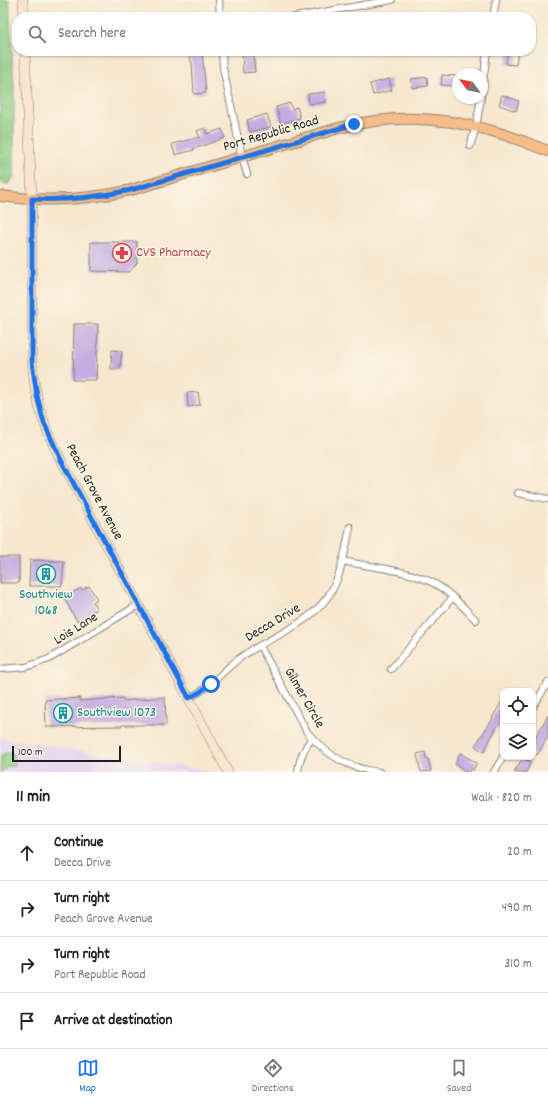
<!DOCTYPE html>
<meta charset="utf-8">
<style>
:root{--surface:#fff;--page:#f6f6f6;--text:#222;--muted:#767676;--line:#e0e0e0;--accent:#1a73e8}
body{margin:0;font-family:Dekko,sans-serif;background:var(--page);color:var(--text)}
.controls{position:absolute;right:12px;bottom:12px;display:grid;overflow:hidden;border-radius:8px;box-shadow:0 1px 3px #0004}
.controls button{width:36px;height:36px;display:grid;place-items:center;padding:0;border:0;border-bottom:1px solid var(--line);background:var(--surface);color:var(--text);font:20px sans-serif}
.compass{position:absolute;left:452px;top:68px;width:36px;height:36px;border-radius:50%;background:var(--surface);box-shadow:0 1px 3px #0004;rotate:302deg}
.scale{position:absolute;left:12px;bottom:10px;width:109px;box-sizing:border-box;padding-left:4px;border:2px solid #1c1c1c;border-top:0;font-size:11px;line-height:14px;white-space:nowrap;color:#1c1c1c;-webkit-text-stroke:3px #fcf5e5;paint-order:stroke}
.stop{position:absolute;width:12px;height:12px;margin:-9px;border:3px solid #1a73e8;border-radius:50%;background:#fff}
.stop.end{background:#1a73e8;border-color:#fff;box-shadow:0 1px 4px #0008}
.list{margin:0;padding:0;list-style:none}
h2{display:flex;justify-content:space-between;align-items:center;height:52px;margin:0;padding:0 16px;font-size:17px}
h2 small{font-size:13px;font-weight:400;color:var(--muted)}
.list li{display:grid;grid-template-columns:26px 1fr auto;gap:12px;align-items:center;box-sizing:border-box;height:56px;padding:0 16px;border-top:1px solid var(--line)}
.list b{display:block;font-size:15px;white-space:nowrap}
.list p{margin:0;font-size:13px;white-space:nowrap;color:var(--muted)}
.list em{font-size:13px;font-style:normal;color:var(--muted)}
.icon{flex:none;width:22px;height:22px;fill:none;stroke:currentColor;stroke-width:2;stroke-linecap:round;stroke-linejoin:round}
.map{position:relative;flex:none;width:548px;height:772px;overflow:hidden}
.search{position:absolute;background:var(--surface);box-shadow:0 1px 3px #0004;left:12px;right:12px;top:12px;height:44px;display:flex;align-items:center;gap:10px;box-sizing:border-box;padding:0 14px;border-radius:16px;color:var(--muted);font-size:15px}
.sheet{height:276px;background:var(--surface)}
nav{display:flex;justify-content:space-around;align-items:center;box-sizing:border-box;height:56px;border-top:1px solid var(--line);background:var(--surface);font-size:11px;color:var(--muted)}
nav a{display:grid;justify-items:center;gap:2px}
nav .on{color:var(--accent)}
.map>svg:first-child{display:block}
.built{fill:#e4d3f1}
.green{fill:#86c983;stroke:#517250}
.building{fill:#c2ace1}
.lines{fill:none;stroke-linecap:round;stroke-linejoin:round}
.minor-casing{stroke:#8a8276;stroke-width:8}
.secondary-casing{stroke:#8a8276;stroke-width:10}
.primary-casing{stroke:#8a8276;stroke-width:12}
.minor{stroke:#fff;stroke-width:6}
.secondary{stroke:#fce5cf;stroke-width:9}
.primary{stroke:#f7bd88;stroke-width:10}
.route{stroke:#1a73e8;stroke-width:5}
.labels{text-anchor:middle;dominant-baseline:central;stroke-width:3;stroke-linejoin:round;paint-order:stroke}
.street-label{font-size:14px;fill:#1c1c1c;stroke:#fcf5e5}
.health-label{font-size:14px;fill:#be3a42;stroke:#fcf5e5;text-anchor:start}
.culture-label{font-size:14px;fill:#0d838f;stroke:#fcf5e5}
</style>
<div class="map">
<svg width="548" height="772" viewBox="0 0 548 772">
<rect width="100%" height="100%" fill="#fcf5e5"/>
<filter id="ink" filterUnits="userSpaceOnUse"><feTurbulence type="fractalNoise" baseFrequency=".025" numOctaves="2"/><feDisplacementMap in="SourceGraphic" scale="8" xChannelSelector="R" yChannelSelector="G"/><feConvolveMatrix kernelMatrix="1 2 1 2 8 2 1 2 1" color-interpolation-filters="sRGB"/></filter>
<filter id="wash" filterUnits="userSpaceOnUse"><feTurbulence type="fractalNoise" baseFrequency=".012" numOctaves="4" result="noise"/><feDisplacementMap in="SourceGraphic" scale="16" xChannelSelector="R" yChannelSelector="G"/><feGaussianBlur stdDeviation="0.9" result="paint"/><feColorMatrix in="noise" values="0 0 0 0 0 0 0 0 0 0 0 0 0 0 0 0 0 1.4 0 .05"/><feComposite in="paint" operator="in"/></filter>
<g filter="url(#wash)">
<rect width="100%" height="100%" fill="#f7e7cf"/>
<path class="built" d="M0,738L217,772H0Z"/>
<g class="green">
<path d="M0,0H9L14,87V177L8,184L0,183Z"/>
<path d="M10,752L15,755V766H7L2,772H0L1,755Z"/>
</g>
<g id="blocks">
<g class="building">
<path d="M190,51H202L206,93L194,94L192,62H191Z"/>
<path d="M242,51H253L255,72L243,73Z"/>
<path d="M508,51H518L516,65L506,64Z"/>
<path d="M442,75L456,76L455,86L441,85Z"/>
<path d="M427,77L428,86L412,88L411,79Z"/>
<path d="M389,79L392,90L373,95L370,84Z"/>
<path d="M325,92L326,102L309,104L308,94Z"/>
<path d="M502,95L519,101L516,111L499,105Z"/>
<path d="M290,103L292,109L297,107L300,118L281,124L276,107Z"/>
<path d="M267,114L271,127L250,132L247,120Z"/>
<path d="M205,128L207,134L222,129L225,138L193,149L194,150L175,155L172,144L200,137L197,131Z"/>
<path d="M91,242H137V263L129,272L91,271Z"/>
<path d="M74,324H98L96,380H73Z"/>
<path d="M112,350L122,351L120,369H111Z"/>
<path d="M198,392L200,405L188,407L187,393Z"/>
<rect x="0" y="557" width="19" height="26"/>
<path d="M30,560L64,561L62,586H29Z"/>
<path d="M89,586L97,599L93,602L97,609L77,621L64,598L81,588L82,590Z"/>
<path d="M165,697L166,725H122V726L46,727L45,700L80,698V701L123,698V701Z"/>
<path d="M503,700V720L496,728L484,752L475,746L493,718H492Z"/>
<path d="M548,715V736L537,755L533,753V742Z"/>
<path d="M425,752L426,759H428L431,771L421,772L417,754Z"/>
<path d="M460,753L477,763L473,770L471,769L469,772H467L455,764Z"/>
<path d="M523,758L531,762L526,772H514Z"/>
</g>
</g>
</g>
<g filter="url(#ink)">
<use href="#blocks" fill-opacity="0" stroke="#8a8276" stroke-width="1"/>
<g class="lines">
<g class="minor-casing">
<g id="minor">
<path d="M219,0L220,17"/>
<path d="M295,17L392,0"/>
<path d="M493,17L496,0"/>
<path d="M222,51L223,68L242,157L247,174"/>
<path d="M482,91L487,51"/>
<path d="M470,146L476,127L481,98"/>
<path d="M518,493L548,499"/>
<path d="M342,561C371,567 411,570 437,585C452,594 464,608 476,620"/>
<path d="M260,646L307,732C326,755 350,769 379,772"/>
<path d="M0,669L26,667L49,659L138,605"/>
<path d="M391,669L453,597"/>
<path d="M189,698C199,693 208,687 216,679C225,671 233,662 244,655C280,631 324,621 339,574C344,559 347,543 350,527"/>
<path d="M533,707L548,682"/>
<path d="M298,772C299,759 304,748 312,738"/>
<path d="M494,772L503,757"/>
</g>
</g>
<g class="secondary-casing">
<g id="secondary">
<path d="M23,0L24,17"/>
<path d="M25,51L32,199V362L35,386L39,407L49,436L61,460L228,772"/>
</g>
</g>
<g class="primary-casing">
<path id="primary" d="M0,196C44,202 88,200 131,190L339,128C392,114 446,116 499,133C516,138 532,145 548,151"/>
</g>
<use href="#minor" class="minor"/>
<use href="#secondary" class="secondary"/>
<use href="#primary" class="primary"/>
</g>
</g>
<g class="lines" filter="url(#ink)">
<path class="route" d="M211,684L200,692L189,698L61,460L44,423L37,396L32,362V199C66,201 98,197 131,190L354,124"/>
</g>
<defs>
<g id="pharmacy-ring" transform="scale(1)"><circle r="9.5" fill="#fcf5e5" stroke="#e0444e" stroke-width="1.5"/><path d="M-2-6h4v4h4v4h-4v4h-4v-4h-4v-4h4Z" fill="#e0444e"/></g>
<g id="building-ring" transform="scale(1)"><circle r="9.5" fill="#fcf5e5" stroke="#0f9aa8" stroke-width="1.5"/><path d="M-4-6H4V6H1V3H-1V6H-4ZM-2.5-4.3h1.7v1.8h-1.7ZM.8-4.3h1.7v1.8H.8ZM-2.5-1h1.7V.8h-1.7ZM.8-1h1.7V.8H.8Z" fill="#0f9aa8"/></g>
</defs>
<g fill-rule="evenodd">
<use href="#pharmacy-ring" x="122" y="253"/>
<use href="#building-ring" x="46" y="574"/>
<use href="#building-ring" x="63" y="713"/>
</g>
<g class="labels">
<g class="street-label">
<text transform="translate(271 134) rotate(-16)">Port Republic Road</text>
<text transform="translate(94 492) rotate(62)">Peach Grove Avenue</text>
<text transform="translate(273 623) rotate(-31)">Decca Drive</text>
<text transform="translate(76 629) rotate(-32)">Lois Lane</text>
<text transform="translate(304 698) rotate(60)">Gilmer Circle</text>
</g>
<g class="health-label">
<text x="136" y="253">CVS Pharmacy</text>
</g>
<g class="culture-label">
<text x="46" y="595">Southview<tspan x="46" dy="16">1068</tspan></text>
<text x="77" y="713" text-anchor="start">Southview 1073</text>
</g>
</g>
</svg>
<div class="controls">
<button><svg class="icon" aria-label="locate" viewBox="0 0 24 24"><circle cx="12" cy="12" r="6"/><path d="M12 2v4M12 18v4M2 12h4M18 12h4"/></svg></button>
<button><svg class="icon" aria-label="layers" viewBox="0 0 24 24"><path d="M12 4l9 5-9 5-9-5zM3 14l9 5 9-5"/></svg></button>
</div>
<svg class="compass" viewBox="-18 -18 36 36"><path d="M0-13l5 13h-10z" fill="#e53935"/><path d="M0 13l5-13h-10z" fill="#767676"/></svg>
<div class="scale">100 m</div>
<div class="stop" style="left:211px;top:684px"></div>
<div class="stop end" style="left:354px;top:124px"></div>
<div class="search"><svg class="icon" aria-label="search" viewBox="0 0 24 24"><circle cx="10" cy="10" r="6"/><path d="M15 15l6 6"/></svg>Search here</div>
</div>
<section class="sheet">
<h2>11 min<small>Walk · 820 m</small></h2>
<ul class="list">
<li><svg class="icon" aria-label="ahead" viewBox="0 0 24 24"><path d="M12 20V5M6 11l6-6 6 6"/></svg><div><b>Continue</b><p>Decca Drive</p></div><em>20 m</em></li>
<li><svg class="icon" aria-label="right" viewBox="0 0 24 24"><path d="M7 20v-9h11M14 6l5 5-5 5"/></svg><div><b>Turn right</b><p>Peach Grove Avenue</p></div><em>490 m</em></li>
<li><svg class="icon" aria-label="right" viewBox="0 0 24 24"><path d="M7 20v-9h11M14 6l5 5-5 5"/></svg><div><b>Turn right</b><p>Port Republic Road</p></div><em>310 m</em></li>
<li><svg class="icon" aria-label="arrive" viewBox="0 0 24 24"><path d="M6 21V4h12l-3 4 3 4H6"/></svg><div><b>Arrive at destination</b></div></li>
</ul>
</section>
<nav>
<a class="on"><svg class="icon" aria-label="map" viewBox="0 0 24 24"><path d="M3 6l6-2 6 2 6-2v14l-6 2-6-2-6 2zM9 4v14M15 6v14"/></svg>Map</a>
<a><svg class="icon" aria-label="directions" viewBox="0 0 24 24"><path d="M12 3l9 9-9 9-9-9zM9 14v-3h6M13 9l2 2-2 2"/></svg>Directions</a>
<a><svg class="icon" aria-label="saved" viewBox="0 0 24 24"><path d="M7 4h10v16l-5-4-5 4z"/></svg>Saved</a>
</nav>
